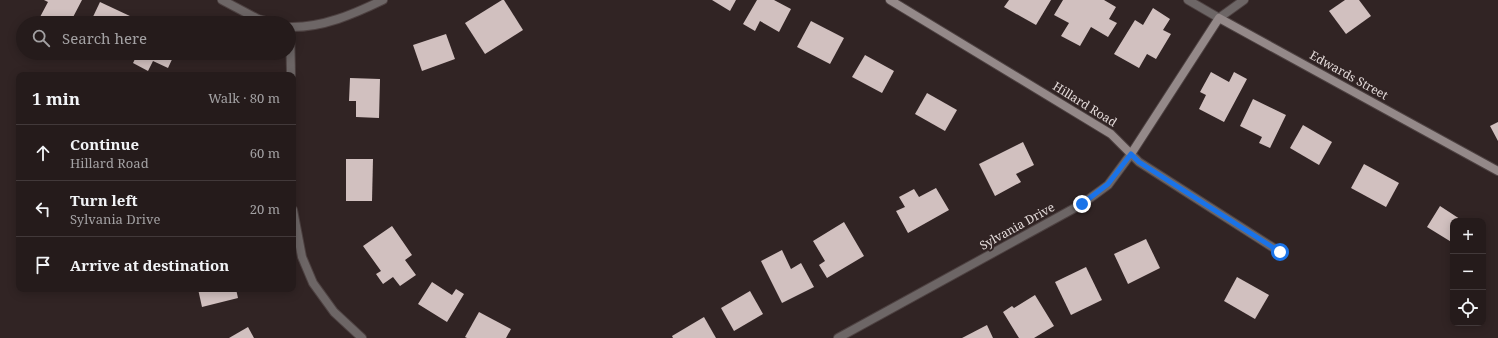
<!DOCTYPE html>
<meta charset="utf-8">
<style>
:root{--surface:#251b1b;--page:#312828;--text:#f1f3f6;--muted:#a3a1a3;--line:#42393a}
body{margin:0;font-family:"Noto Serif",serif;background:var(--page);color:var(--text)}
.controls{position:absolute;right:12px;bottom:12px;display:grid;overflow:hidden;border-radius:8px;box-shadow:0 2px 10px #0003}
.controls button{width:36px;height:36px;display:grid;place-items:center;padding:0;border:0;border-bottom:1px solid var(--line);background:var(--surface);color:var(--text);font:20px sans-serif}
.stop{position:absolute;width:12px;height:12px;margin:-9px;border:3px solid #1a73e8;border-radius:50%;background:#fff}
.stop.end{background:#1a73e8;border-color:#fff;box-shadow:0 1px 4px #0008}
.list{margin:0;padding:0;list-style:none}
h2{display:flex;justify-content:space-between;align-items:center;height:52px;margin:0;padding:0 16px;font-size:17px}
h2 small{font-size:13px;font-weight:400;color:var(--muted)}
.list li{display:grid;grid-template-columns:26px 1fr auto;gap:12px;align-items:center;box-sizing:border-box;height:56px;padding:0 16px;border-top:1px solid var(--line)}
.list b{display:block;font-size:15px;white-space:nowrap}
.list p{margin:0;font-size:13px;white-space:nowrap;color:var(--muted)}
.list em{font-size:13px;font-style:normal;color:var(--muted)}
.icon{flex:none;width:22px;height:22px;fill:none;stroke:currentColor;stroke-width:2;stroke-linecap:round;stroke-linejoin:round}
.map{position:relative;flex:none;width:1498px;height:338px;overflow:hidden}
.search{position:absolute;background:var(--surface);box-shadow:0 2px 10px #0003;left:16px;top:16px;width:280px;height:44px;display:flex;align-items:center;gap:10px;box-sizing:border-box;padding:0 14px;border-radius:22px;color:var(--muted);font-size:15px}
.panel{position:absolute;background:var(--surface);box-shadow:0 2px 10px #0003;left:16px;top:72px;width:280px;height:220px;border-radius:8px}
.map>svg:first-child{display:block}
.building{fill:#d1c0bf}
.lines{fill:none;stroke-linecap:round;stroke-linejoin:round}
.street-casing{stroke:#4d4141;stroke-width:10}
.secondary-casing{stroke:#4d4141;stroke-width:10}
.street{stroke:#6d6666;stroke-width:8}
.secondary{stroke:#948989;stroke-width:8}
.route{stroke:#1a73e8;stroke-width:5}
.labels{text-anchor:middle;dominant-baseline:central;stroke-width:4;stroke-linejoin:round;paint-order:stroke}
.street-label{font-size:12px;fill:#e2d9d8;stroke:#312424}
</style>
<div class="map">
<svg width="1498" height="338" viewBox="0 0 1498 338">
<rect width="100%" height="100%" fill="#312424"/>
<g class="building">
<path d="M44,0H82L70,23H52L40,17L48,2Z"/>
<path d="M502,0H504L523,30L485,54L465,23Z"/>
<path d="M712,0H736L730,11Z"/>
<path d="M757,0H774L791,9L779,32L760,21L755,31L743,24Z"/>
<path d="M1009,0H1051L1036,25L1004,7Z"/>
<path d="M1063,0H1104L1116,7L1109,19L1117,23L1108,37L1091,27L1080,46L1061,36L1069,23L1054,15Z"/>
<path d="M1345,0H1359L1371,16L1346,34L1329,11Z"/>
<path d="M100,2L132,17L129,23H90Z"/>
<path d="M1153,8L1170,19L1163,30L1171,34L1156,59L1147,54L1139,68L1114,54L1135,20L1143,25Z"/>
<path d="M811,21L844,38L830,64L797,47Z"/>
<path d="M446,34L455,59L422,71L413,45Z"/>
<path d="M138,53H175L168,68L153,61L148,71L133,63Z"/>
<path d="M865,55L894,71L882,93L852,77Z"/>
<path d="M1211,72L1229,82L1234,72L1247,79L1224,122L1199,109L1206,95L1200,92Z"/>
<path d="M350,78L380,79L379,118L356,117V101H349Z"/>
<path d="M927,93L957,110L945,131L915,114Z"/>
<path d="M1253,99L1286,115L1270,148L1259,143L1262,137L1240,126Z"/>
<path d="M1498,122V141L1490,126Z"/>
<path d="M1303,125L1332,142L1319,165L1290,148Z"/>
<path d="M1023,142L1034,165L1016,174L1021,182L995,196L979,164Z"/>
<path d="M346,159H373L372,201H346Z"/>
<path d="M1364,164L1399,183L1386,207L1351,188Z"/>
<path d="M936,188L949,210L908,233L896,211L905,207L899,197L914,189L919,197Z"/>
<path d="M1440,206L1463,221H1453V243L1427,227Z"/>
<path d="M844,222L864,256L827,278L819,265L825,261L813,241Z"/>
<path d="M392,226L412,255L405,260L416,275L400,286L393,277L383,284L376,274L381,271L363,246Z"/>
<path d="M1146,239L1160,268L1128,284L1114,254Z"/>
<path d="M782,250L791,269L801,263L814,287L782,303L761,261Z"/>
<path d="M1086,267L1102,300L1071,315L1055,282Z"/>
<path d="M1237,277L1269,295L1255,319L1224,301Z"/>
<path d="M432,282L452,295L456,289L464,294L447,322L418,304Z"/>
<path d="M198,289H236L238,298L202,307Z"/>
<path d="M750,291L763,314L734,331L721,308Z"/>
<path d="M1035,295L1054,326L1034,338H1019L1003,312L1012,306L1014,308Z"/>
<path d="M479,312L511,329L506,338H467L465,337Z"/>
<path d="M704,317L716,338H673L672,336Z"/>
<path d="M987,325L993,338H962Z"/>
<path d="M248,327L254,338H229Z"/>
</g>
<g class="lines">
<g class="street-casing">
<g id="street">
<path d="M222,0L258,19L274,23"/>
<path d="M1188,0L1219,18L1244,0"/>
<path d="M289,27C322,28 354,14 383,0"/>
<path d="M290,27L291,75"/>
<path d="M293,210L302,257L313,283L334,312L362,338"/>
<path d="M838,338L1082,204L1108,185L1131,154L1139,162L1280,252"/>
</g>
</g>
<g class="secondary-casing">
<path id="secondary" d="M890,0L1111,134L1131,154L1219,18L1498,171"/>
</g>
<use href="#street" class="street"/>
<use href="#secondary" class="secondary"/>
</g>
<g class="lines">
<path class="route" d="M1082,204L1108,184L1131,154L1139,162L1280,252"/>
</g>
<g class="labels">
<g class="street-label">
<text transform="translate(1349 75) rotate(29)">Edwards Street</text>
<text transform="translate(1085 104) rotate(32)">Hillard Road</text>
<text transform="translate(1017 226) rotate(-29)">Sylvania Drive</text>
</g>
</g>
</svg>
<div class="controls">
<button>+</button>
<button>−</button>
<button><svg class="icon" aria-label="locate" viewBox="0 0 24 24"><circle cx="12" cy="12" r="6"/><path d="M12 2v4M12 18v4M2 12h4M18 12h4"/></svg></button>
</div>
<div class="stop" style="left:1280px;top:252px"></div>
<div class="stop end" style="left:1082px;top:204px"></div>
<div class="search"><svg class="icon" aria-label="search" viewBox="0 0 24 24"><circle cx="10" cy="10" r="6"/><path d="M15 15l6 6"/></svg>Search here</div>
<section class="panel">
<h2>1 min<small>Walk · 80 m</small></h2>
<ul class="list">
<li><svg class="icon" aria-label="ahead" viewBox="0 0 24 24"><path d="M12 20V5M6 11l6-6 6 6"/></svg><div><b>Continue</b><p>Hillard Road</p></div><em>60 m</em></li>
<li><svg class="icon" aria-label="left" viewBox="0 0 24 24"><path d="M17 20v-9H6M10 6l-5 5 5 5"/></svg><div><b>Turn left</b><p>Sylvania Drive</p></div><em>20 m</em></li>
<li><svg class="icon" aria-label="arrive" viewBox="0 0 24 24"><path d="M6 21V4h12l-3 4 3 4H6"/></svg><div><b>Arrive at destination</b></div></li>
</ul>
</section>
</div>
